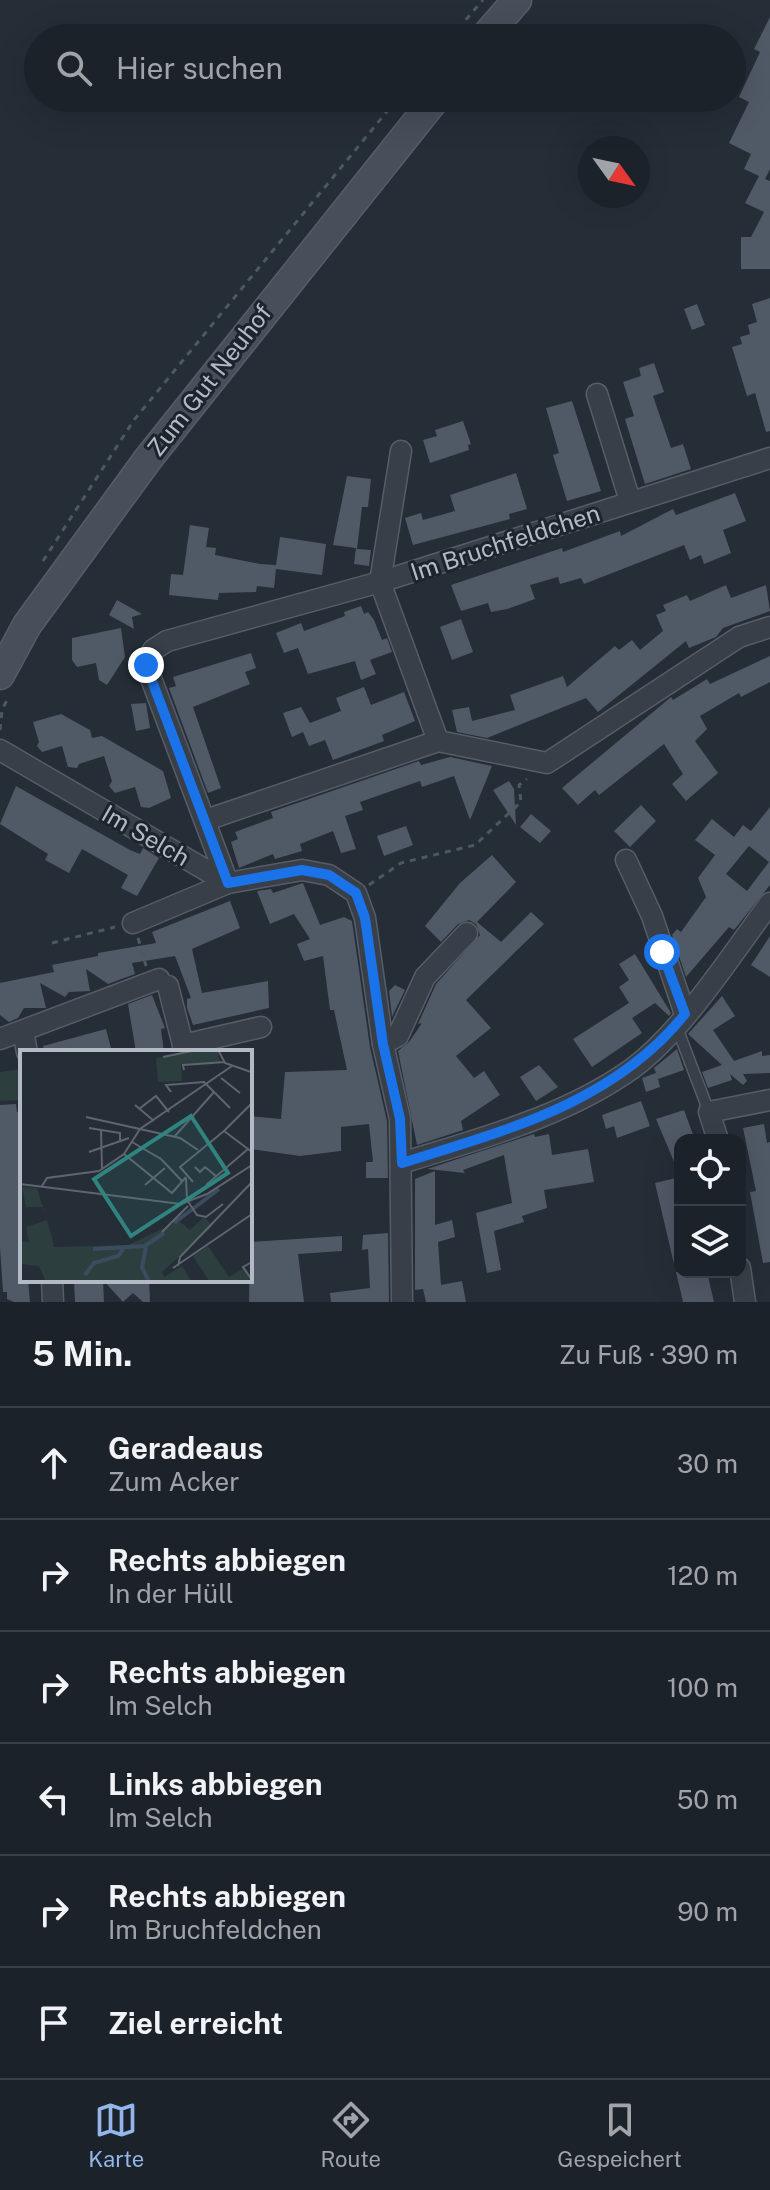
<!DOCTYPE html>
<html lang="de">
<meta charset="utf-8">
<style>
:root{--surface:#1c2229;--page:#252a31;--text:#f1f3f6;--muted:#a0a4a8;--line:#3a3f46;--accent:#92b6ea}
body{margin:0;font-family:"Public Sans",sans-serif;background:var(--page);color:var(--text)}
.controls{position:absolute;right:24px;bottom:24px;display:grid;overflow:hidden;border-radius:16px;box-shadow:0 8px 32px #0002}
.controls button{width:72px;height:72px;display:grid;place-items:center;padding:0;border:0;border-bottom:2px solid var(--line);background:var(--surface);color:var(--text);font:40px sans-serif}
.compass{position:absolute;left:578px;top:136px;width:72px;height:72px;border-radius:50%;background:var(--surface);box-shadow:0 8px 32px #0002;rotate:123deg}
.stop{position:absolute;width:24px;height:24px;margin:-18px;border:6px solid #1a73e8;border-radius:50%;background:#fff}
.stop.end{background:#1a73e8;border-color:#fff;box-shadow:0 2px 8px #0008}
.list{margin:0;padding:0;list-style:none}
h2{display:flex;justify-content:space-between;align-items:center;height:104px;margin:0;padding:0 32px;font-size:34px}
h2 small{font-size:26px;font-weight:400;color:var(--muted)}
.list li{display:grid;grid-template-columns:52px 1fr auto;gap:24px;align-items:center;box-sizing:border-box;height:112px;padding:0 32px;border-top:2px solid var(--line)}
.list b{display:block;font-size:30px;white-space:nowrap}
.list p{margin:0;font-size:26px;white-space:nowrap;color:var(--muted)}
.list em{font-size:26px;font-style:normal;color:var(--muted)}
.icon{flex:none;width:44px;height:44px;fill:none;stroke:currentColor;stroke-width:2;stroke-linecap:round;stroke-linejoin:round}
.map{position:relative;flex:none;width:770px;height:1302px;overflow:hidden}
.search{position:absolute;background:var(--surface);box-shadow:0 8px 32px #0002;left:24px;right:24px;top:24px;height:88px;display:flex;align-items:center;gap:20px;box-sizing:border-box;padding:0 28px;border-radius:44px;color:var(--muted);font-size:30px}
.sheet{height:776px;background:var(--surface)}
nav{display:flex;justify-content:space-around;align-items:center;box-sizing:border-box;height:112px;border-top:2px solid var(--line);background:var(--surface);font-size:22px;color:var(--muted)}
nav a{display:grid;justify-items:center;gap:4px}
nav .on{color:var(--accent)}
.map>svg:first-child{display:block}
.green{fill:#2d3e3e}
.building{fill:#505966;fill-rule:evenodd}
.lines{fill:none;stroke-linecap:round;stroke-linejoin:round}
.lane-casing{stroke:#565d66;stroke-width:13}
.street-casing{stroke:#565d66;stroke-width:23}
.secondary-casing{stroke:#565d66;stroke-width:31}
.path{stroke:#4b5b5c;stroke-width:3;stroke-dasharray:6 6;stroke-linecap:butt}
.lane{stroke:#383f48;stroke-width:10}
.street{stroke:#383f48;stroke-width:20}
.secondary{stroke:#474f5b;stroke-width:28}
.route{stroke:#1a73e8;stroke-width:10}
.labels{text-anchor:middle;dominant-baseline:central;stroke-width:6;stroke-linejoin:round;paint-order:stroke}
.street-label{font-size:24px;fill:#b3bac4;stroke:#1d242d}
.inset-river{fill:none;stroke:#3c4c5f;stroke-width:4}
.inset-road{fill:none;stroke:#5e656f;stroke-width:2}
.view{fill:#30847f;fill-opacity:0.15;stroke:#30847f;stroke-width:4}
.inset-edge{fill:none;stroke:#b3bac4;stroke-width:4}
</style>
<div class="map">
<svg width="770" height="1302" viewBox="0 0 770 1302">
<rect width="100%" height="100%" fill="#252d37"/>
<path class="green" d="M22,1069V1100L0,1101V1072Z"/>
<g class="building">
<path d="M770,17V169L765,179L770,181V269H741V237H751L764,212L745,203L759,176L744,169L751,154L729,143L749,102L739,97L760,52L754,49Z"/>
<path d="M770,298V431L766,432L755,393L747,396L732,347L742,344L740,337L750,334L748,325L757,322L752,304Z"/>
<path d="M697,304L705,325L692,330L684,309Z"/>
<path d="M654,363L664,392L653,396L671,448L683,444L691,469L645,484L625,419L634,416L623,382L641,376L639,368Z"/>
<path d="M572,401L601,491L567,501L553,455L559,453L546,408Z"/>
<path d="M463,421L471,444L468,445L469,450L430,463L423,440L437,436L435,430Z"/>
<path d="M516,473L527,509L509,514L510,519L413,545L405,518L421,513L423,520L455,511L450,495Z"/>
<path d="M347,476L371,479L368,507H362L357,549L371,550L369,566L354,564L356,548L333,545Z"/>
<path d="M735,493L746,521L723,530L731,553L704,564L701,555L690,560L684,545L584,584L581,578L560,584L558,577L530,585L535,599L507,609L491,612L488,603L461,611L451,585L562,548L563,552L620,531L621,536L673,509L676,515Z"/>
<path d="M190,525L209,528L206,547L216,548L215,555L260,564L276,565L280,537L326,544L322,575L276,569L274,588L257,586L256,592L219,593L218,600L169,595L171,574L183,575Z"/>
<path d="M726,585L731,598L766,585L770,611L723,628L716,637L689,648L686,641L598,712L586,698L487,738L457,732L452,710L469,707L472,721L515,710L510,695L563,676L567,687L615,646L619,650L632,640L640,650L663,631L656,615L666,611L663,605L687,595L690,601Z"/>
<path d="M117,600L142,614L132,617L134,629L109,615Z"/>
<path d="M361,606L364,614L368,612L374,620L382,640L387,638L392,652L370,660L376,674L361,680L355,661L308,674L298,648L284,653L276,633L301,623L304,631L345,616L344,612Z"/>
<path d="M461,619L473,652L452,660L440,627Z"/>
<path d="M121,628L125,657L107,685L99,680L96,663L77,667L72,660V638Z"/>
<path d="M251,653L256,668L245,672L250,684L193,707L221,788L208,793L169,688L176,686L173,677Z"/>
<path d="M770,656V682L741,697L739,693L700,716L707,729L695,741L718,773L686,801L672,784L683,774L664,744L599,795L595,790L578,805L562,788L671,697L673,700L707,679L710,684Z"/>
<path d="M364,687L371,705L404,692L415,721L382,735L384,741L333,760L325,740L309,746L303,732L292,737L283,713L301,707L310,723L341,711L336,698Z"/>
<path d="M146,703L150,728L136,731L131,704Z"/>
<path d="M61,714L90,730L92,738L102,736L163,771L171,798L149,808L141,807L135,787L115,793L109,786L112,781L104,756L79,764L77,768L68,767L62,746L42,752L37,746L39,742L33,722Z"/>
<path d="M450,757L492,766L470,820L454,776L422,787L420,781L360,802L363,810L345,816L356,849L341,853L333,831L300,844L302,851L275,859L273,854L239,868L231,842L238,839L235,832L273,818L271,812L419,761L421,765Z"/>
<path d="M509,781L514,789L516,825L493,790Z"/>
<path d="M16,786L130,850L140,854L143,848L159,858L137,896L121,888L128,875L82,849L69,873L45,860L48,854L0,824Z"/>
<path d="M641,805L656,821L630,847L614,831Z"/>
<path d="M770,807V885L734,930L729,927L686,977L672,935L677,929L681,932L706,897L698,878L715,855L695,840L712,819L734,837L743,825L751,831ZM749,846L769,862L747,891L726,874Z"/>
<path d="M531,814L551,831L540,843L520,827Z"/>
<path d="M406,826L413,845L384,856L377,836Z"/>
<path d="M492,855L516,882L477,922L501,942L531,912L544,924L466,1000L491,1028L456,1056L474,1078L484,1071L500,1095L461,1121L463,1130L417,1145L398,1051L409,1042L422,1023L418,1024L436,984L480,935L476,924L469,920L458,924L441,942L425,926L460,883Z"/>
<path d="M303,883L320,925L344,917L352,921L370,1047L387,1121L388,1178H366V1162H373L369,1124L341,1127V1151L300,1156L250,1149V1116L281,1119L285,1072L347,1070L334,1010H330L323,956L304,961L297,944L310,939L294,914L270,924L257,891L271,889L273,893Z"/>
<path d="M230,901L240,928L192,949L202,993L268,981L269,1008L193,1025L187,1008V999L191,998L175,956L132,963L135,974L108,984L86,969L90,991L69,992L65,997L40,983L46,1008H24L18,1018L9,1022L0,1015V983L54,972L52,965L98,956V953L156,943L152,932Z"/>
<path d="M770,936V977L751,965Z"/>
<path d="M635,954L671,1013L669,1016L655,1003L632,1018L642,1033L592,1067L573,1039L629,1003L619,987L629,980L619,964Z"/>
<path d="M395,985L405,990L392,1017L389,991Z"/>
<path d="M152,995L165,1028L161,1029L164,1052H136L128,1004Z"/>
<path d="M722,996L735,1016L713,1030L734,1061L762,1051V1056L770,1055V1073L743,1074L747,1081L743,1085L730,1074L732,1080L708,1088L702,1072L722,1065L688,1034Z"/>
<path d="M106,1029L112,1052H44L43,1046Z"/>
<path d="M677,1049L684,1070L658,1079L660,1087L646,1092L642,1078L656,1073L654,1068Z"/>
<path d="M539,1065L558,1087L536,1101L520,1077Z"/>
<path d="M641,1101L650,1126L617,1138L614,1126L606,1129L602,1115Z"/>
<path d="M16,1104L17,1112H22V1280H28L30,1302H14L7,1299V1292H3L0,1247V1105Z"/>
<path d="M684,1110L695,1140H680L678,1171L656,1119Z"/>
<path d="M764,1124L767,1143L770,1142V1262L763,1263L750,1192L756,1191L743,1128Z"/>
<path d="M534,1134L535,1137L549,1134L552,1155L588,1149L594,1182L544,1190L547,1208L522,1216L524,1222L494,1231L501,1270L487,1273L476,1213L512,1203L504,1155L463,1170L465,1173L427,1169Z"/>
<path d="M435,1171V1225L452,1220L455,1237L438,1242L441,1285L462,1281L466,1302H426L423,1289L415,1290V1179Z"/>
<path d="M680,1177V1264H674L655,1183Z"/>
<path d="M388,1233L389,1302H331L330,1293L370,1288L368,1249L362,1250L363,1235Z"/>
<path d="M342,1236V1251L298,1254L304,1302H249L250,1242Z"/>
<path d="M676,1272H707L714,1302H683Z"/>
<path d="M74,1280H149L150,1302H143L133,1293L123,1302L103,1280L104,1302H75Z"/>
</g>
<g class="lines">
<g class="lane-casing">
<path id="lane" d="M676,1025L709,1112"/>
</g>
<g class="street-casing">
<g id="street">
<path d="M597,394L630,501"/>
<path d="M401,451L380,582L438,741"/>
<path d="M0,750L228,883"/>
<path d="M206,820L438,741L547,763L739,637L770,627"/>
<path d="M626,860L652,916L685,1014"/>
<path d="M228,883L146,665L153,650L167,641L380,582L770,458"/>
<path d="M133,923L228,883L302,870L329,875L356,893L365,918L383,1044L400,1119L402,1302"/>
<path d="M168,986L183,1045"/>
<path d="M23,1031L27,1052"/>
<path d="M0,1039L159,979"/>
<path d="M383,1044L398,1036L425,977L467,933"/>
<path d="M185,1052L183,1045L261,1027"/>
<path d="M718,1140L709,1112L770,1100"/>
<path d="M402,1163C481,1138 565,1117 633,1068C683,1031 732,954 770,903"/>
<path d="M740,1268L745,1302"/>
<path d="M52,1280L53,1302"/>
</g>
</g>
<g class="secondary-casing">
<g id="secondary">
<path d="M484,38L517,0"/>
<path d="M0,675L27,625L148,459L436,98"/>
</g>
</g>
<g class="path">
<path d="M450,38L483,0"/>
<path d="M43,561L134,420L398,98"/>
<path d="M0,730L2,710L9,696"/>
<path d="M369,885L401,863L475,845L521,802L519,785L527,779"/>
<path d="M138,938L146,966"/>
<path d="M52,943L115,927"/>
</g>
<use href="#lane" class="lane"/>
<use href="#street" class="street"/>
<use href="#secondary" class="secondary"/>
</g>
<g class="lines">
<path class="route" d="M146,665L228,883L302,870L329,875L356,893L365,918L383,1044L400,1119L402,1163C506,1130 614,1103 685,1014L662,952"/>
</g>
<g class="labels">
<g class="street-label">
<text transform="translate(209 380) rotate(-52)">Zum Gut Neuhof</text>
<text transform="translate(505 542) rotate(-18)">Im Bruchfeldchen</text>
<text transform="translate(146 835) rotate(30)">Im Selch</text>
</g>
</g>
<g transform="translate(20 1050)">
<rect width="232" height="232" fill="#252d37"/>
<path d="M181,0H197L200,12L161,14L162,31L138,32L136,8ZM2,137L17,138L32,187L34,197L108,195L159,171L170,180L184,167L193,176L142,222L144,227L162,216L172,232H26L19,216L0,214V191L9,192L6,177L27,170L22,157H6ZM188,196L209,227L224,218L232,232H190L173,206Z" fill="#2d3e3e"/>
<path class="inset-river" d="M154,173L199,139M126,197L122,217L129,232M73,199L125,196L144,183M65,225L74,213L98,206L104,198"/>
<path class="inset-road" d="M198,0L205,13L231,22M143,7L177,0M164,20L163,15L205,12M201,28L220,43M151,42L146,35L184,32L210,58M232,53L204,81L232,102M115,55L134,71M119,59L136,46L149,62M66,67L160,88L178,100M69,78L100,83V90M81,80L82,118M155,86L194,42M112,92L141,109L162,131M69,102L109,88M104,104L152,143L166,127M175,117L180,122L185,117L196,126M166,128L167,150L177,165L186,167L203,154M173,132L160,117L204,81M0,134L161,154L187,144L232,115M125,135L145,118M186,135L228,99M22,136L27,128L79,121L104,104L120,79L212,16M142,182L168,156M232,212L223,217L232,230M158,216L160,207L232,132M153,218L232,164"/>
<path class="view" d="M171,66L208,123L111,186L74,129Z"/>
<rect width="232" height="232" class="inset-edge"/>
</g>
</svg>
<div class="controls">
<button><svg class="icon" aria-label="locate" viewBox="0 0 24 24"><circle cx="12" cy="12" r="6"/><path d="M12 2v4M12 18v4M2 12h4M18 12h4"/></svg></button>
<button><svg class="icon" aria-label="layers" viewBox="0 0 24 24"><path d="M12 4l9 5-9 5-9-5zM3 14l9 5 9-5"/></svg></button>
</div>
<svg class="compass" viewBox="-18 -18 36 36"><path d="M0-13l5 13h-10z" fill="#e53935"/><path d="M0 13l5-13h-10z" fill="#a0a4a8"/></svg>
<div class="stop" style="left:662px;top:952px"></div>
<div class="stop end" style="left:146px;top:665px"></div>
<div class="search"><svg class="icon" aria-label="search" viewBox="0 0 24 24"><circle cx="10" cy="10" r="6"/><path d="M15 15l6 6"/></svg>Hier suchen</div>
</div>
<section class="sheet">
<h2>5 Min.<small>Zu Fuß · 390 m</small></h2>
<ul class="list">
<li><svg class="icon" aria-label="ahead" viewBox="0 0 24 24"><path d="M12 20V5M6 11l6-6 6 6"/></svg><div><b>Geradeaus</b><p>Zum Acker</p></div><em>30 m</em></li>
<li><svg class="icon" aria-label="right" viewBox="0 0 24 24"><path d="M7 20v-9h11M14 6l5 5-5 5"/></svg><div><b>Rechts abbiegen</b><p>In der Hüll</p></div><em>120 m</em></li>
<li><svg class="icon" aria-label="right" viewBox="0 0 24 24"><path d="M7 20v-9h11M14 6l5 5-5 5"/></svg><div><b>Rechts abbiegen</b><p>Im Selch</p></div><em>100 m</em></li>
<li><svg class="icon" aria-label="left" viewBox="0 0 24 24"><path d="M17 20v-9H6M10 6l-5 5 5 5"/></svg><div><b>Links abbiegen</b><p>Im Selch</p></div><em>50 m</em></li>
<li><svg class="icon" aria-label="right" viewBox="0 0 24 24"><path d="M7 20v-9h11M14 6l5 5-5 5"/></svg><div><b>Rechts abbiegen</b><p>Im Bruchfeldchen</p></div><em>90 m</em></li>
<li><svg class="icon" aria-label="arrive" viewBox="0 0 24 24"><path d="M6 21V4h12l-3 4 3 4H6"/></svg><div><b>Ziel erreicht</b></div></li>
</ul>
</section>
<nav>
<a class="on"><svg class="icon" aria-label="map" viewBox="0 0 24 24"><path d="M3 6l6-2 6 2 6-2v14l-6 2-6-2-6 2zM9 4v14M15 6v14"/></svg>Karte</a>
<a><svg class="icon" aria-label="directions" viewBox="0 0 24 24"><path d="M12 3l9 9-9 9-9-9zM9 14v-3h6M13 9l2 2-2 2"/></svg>Route</a>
<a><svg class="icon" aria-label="saved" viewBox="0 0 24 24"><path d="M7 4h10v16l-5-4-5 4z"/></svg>Gespeichert</a>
</nav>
